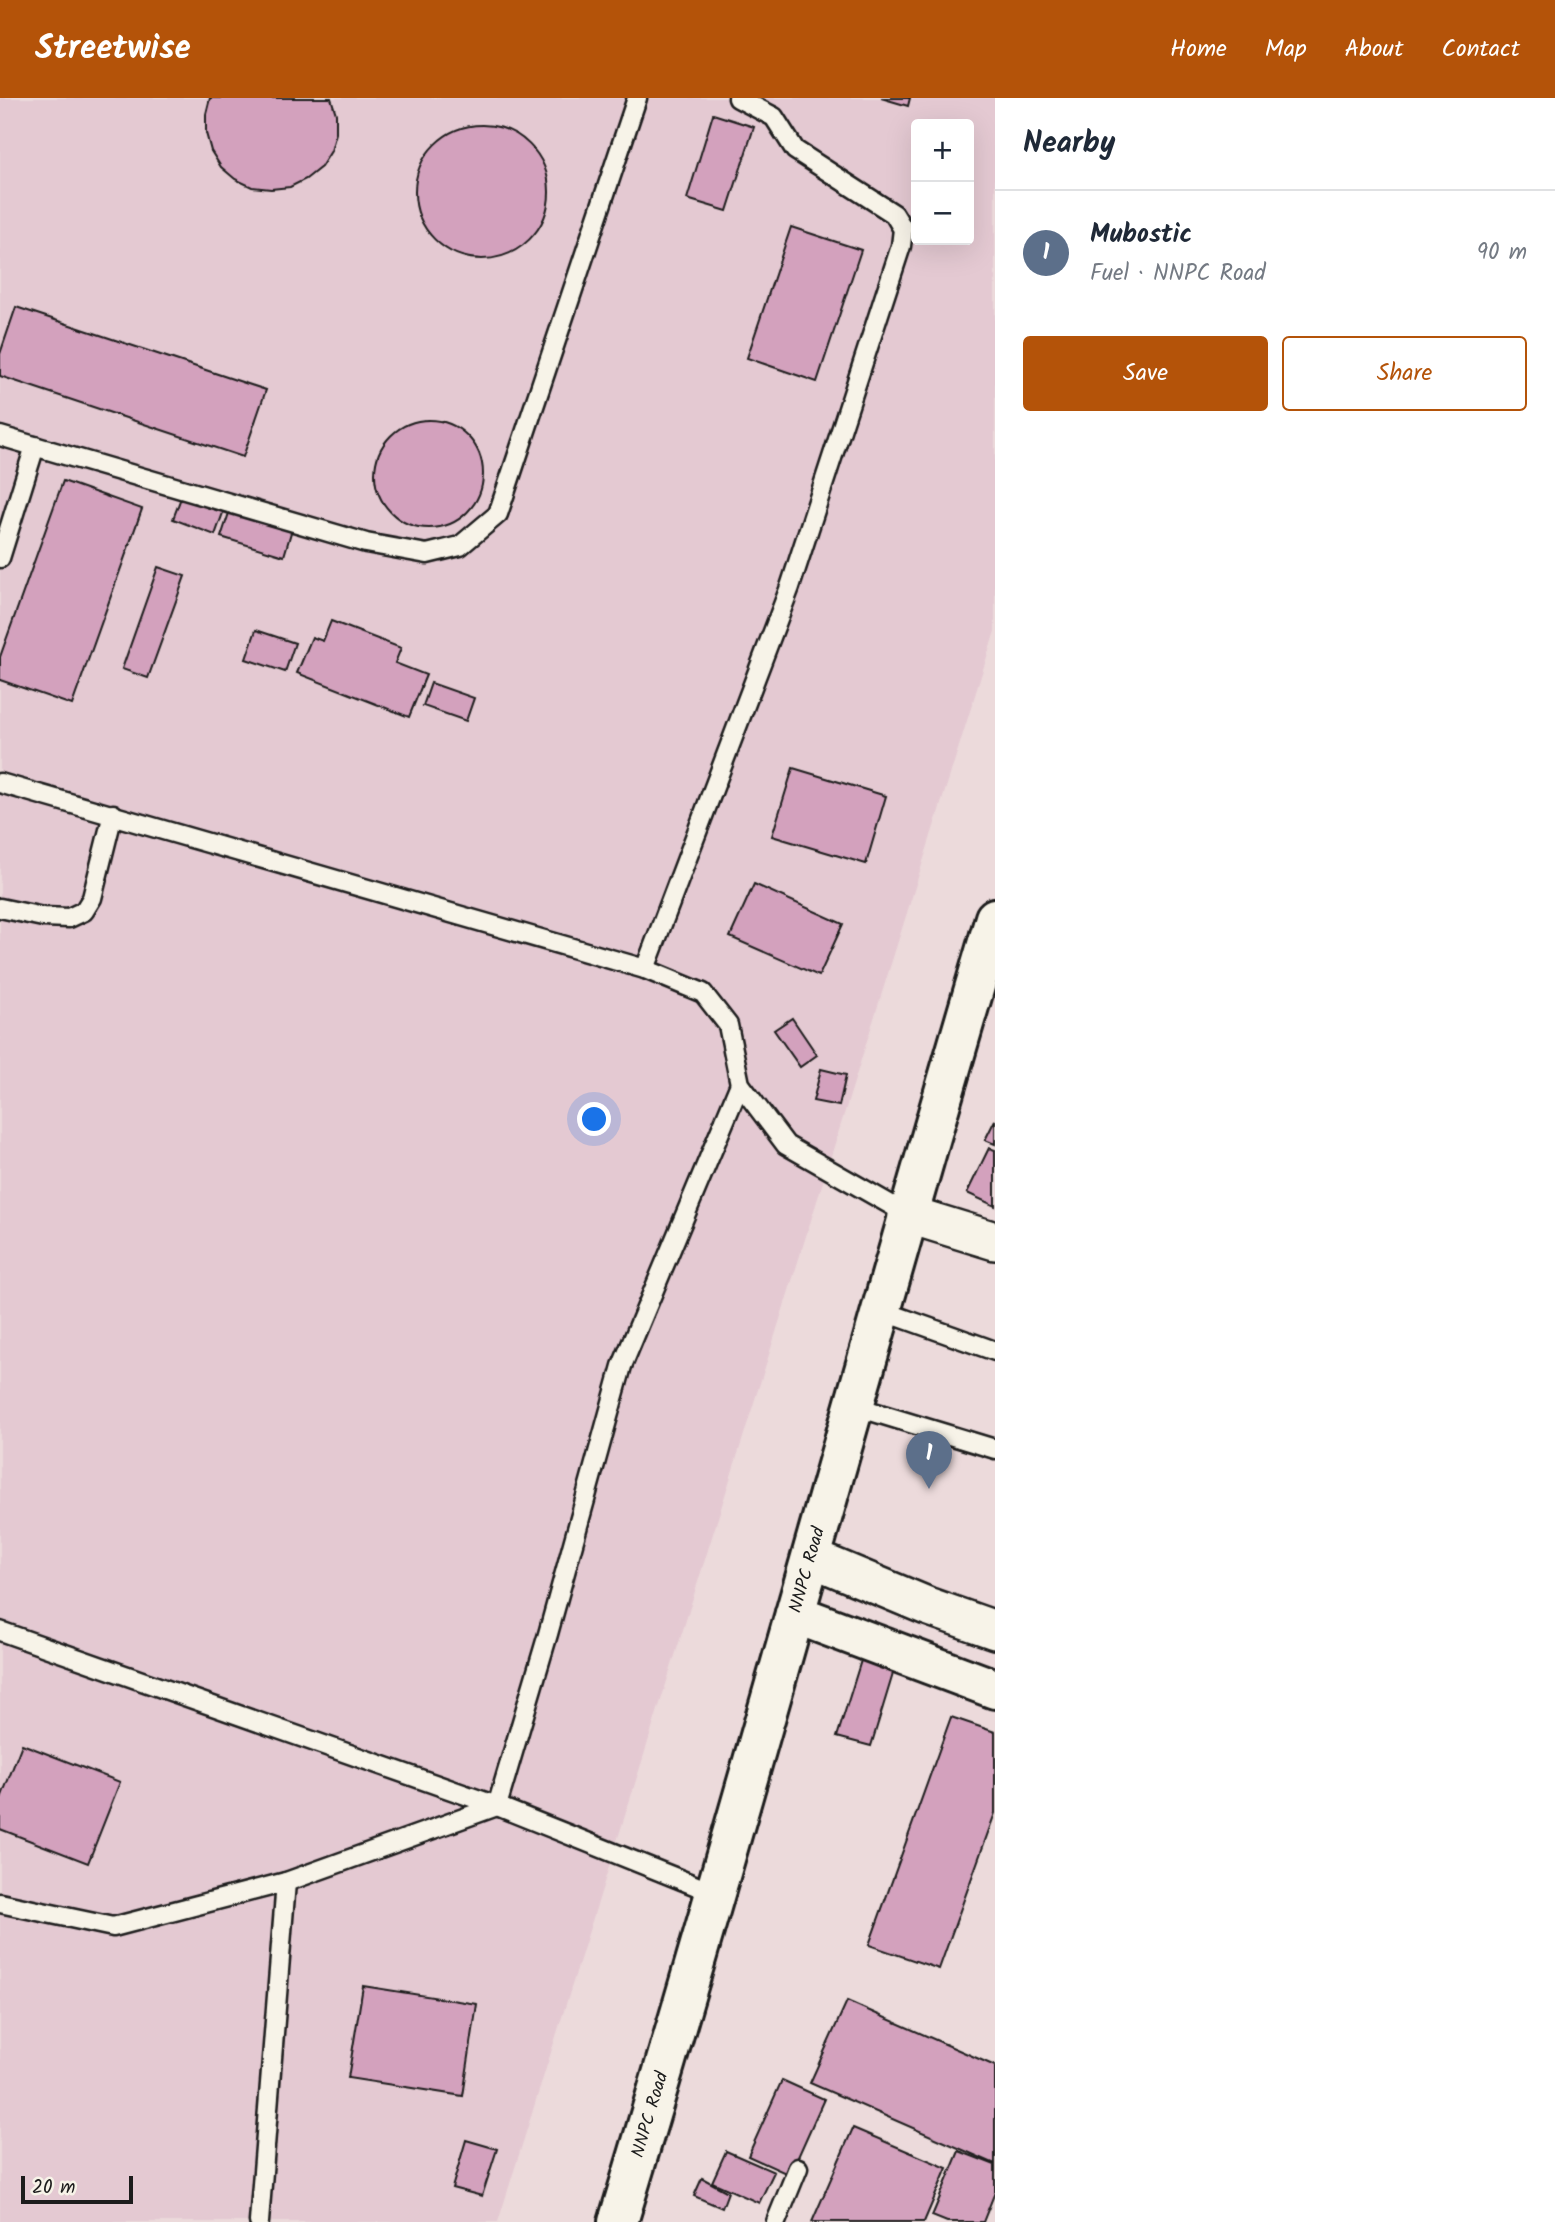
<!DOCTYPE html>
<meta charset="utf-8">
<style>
:root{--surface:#fff;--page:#f2f2f3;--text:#1f2937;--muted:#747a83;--line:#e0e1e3;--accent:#b45309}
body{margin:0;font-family:Kalam,sans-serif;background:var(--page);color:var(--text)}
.controls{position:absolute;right:21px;top:21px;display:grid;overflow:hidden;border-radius:7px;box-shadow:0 7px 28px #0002}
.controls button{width:63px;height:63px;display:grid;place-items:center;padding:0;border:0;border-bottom:2px solid var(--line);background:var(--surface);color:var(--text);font:35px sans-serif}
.scale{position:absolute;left:21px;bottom:18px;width:112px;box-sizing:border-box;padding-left:7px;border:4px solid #1c1c1c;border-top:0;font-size:19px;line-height:24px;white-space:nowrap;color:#1c1c1c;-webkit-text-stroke:5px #f7f3e8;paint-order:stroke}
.you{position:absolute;left:595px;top:1022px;width:24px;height:24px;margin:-18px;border:5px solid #fff;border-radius:50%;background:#1a73e8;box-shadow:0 0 0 10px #1a73e833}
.badge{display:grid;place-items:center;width:46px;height:46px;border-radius:50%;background:var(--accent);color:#fff;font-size:23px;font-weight:700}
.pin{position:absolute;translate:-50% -58px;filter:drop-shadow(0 2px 4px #0008)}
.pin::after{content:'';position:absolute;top:37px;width:24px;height:21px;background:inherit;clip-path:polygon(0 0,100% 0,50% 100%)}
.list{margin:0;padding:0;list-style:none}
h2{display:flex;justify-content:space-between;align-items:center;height:91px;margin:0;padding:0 28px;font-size:30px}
h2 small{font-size:23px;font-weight:400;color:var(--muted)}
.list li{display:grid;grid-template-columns:46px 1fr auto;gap:21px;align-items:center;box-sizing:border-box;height:126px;padding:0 28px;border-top:2px solid var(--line)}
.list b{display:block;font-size:26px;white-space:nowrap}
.list p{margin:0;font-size:23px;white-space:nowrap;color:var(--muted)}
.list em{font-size:23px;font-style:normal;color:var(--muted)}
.actions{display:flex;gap:14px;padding:21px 28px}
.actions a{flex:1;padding:16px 0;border:2px solid var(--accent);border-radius:7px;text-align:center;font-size:24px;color:var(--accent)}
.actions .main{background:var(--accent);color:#fff}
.map{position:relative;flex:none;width:995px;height:2124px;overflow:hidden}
header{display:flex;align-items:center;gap:42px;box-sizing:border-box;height:98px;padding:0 35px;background:var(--accent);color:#fff}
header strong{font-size:33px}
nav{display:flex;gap:38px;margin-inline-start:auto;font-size:24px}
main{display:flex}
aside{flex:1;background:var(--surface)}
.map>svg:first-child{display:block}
.built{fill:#e4c9d2;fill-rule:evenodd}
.building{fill:#d3a1bd;stroke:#1c1c1c;stroke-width:2}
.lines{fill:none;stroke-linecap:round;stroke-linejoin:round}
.lane-casing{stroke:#1c1c1c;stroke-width:23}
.street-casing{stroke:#1c1c1c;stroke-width:42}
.secondary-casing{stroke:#1c1c1c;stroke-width:44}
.lane{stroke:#f7f3e8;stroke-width:18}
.street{stroke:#f7f3e8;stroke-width:37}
.secondary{stroke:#f7f3e8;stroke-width:38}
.labels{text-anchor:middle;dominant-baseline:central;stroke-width:5;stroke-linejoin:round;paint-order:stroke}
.street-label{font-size:18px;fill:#1c1c1c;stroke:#f7f3e8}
</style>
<header>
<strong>Streetwise</strong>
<nav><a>Home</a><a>Map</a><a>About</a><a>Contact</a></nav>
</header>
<main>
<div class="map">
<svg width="995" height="2124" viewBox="0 0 995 2124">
<rect width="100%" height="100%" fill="#ecdadb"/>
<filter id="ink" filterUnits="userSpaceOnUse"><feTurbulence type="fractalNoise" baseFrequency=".0143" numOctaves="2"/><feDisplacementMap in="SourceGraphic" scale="14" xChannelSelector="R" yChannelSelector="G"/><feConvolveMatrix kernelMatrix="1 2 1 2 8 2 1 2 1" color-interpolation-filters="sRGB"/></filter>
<g filter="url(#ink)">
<path class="built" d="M0,0H995V533L498,2124H0ZM916,26H969V142H916Z"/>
<g class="building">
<path d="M210,0H331L336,16V35L331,53L321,69L306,81L290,89L271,91L252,89L235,81L221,69L211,53L206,35V16Z"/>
<path d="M881,0H910L908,8Z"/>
<path d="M713,16L754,29L727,113L687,101Z"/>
<circle cx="482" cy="94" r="67"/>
<path d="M791,129L861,152L817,284L747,260Z"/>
<path d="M16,209L266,292L243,359L0,278V256Z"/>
<circle cx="429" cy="376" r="54"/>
<path d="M63,383L142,411L72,607L0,582V559Z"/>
<path d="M182,397L224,412L215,437L173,421Z"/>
<path d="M230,412L292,431L284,458L221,439Z"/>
<path d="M158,469L185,478L148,580L122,571Z"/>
<path d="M331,523L401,550L395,565L426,577L409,619L297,575L312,539L323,543Z"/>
<path d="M256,532L295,545L285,574L246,561Z"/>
<path d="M431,585L474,600L466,623L423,608Z"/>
<path d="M793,670L886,698L866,766L772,738Z"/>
<path d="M754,786L843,826L819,878L730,839Z"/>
<path d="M792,920L817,957L800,969L774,932Z"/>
<path d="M821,971L846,977L839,1008L813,1003Z"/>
<path d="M995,1022V1046L985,1042Z"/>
<path d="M989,1050L995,1052V1108L967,1095Z"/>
<path d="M863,1556L896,1566L871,1648L837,1639Z"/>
<path d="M951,1619L995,1634V1715L939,1871L869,1847Z"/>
<path d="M22,1646L120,1684L88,1765L0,1731V1703Z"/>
<path d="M363,1888L477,1906L463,1998L348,1980Z"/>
<path d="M847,1903L995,1968V2066L810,1985Z"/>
<path d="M782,1982L824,2001L790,2077L748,2058Z"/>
<path d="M853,2030L947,2070L924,2124H812Z"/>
<path d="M466,2042L497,2051L482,2098L452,2090Z"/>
<path d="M726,2053L774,2074L759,2105L712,2084Z"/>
<path d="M959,2053L995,2067V2094L983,2124H947L932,2118Z"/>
<path d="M702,2080L728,2094L722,2110L694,2098Z"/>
</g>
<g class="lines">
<g class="lane-casing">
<g id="lane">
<path d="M0,338L366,445L427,456L460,448L498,416L637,0"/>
<path d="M0,460L35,348"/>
<path d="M0,685L645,871L703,895L728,927L740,986L786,1047L907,1116"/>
<path d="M0,810L43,819L69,820L84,813L92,800L113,716"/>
<path d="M645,871L790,489L901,148L903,131L894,116L795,52L774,19L738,0"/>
<path d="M880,1212L995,1253"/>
<path d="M854,1308L995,1351"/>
<path d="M0,1533L497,1708L714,1795"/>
<path d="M0,1805L113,1829L286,1784L497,1708L548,1536L622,1268L740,986"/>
<path d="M259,2124L286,1784"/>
<path d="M776,2124L798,2070"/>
</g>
</g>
<g class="street-casing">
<g id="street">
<path d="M907,1116L995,1143"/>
<path d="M812,1460L927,1508L995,1532"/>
</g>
</g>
<g class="secondary-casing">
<g id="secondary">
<path d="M795,1516L995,1591"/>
<path id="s1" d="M618,2124C749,1691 866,1254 995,820"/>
</g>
</g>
<use href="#lane" class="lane"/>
<use href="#street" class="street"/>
<use href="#secondary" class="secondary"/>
</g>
</g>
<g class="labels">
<g class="street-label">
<text stroke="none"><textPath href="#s1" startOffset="679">NNPC Road</textPath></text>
<text stroke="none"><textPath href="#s1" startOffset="112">NNPC Road</textPath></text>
</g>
</g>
</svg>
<div class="controls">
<button>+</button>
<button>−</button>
</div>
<div class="scale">20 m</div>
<div class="you"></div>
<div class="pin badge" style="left:929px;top:1391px;background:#5c6f8a">1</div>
</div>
<aside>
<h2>Nearby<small></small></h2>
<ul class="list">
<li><span class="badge" style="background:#5c6f8a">1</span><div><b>Mubostic</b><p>Fuel · NNPC Road</p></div><em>90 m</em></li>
</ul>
<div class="actions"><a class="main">Save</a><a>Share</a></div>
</aside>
</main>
